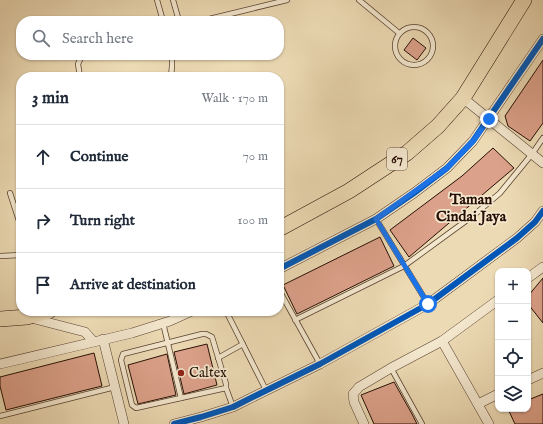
<!DOCTYPE html>
<meta charset="utf-8">
<style>
:root{--surface:#fff;--page:#f6f6f7;--text:#1f2937;--muted:#747a83;--line:#e0e1e3}
body{margin:0;font-family:"IM FELL English",serif;background:var(--page);color:var(--text)}
.controls{position:absolute;right:12px;bottom:12px;display:grid;overflow:hidden;border-radius:8px;box-shadow:0 1px 3px #0004}
.controls button{width:36px;height:36px;display:grid;place-items:center;padding:0;border:0;border-bottom:1px solid var(--line);background:var(--surface);color:var(--text);font:20px sans-serif}
.stop{position:absolute;width:12px;height:12px;margin:-9px;border:3px solid #1a73e8;border-radius:50%;background:#fff}
.stop.end{background:#1a73e8;border-color:#fff;box-shadow:0 1px 4px #0008}
.list{margin:0;padding:0;list-style:none}
h2{display:flex;justify-content:space-between;align-items:center;height:52px;margin:0;padding:0 16px;font-size:17px}
h2 small{font-size:13px;font-weight:400;color:var(--muted)}
.list li{display:grid;grid-template-columns:26px 1fr auto;gap:12px;align-items:center;box-sizing:border-box;height:64px;padding:0 16px;border-top:1px solid var(--line)}
.list b{display:block;font-size:15px;white-space:nowrap}
.list em{font-size:13px;font-style:normal;color:var(--muted)}
.icon{flex:none;width:22px;height:22px;fill:none;stroke:currentColor;stroke-width:2;stroke-linecap:round;stroke-linejoin:round}
.map{position:relative;flex:none;width:543px;height:424px;overflow:hidden}
.search{position:absolute;background:var(--surface);box-shadow:0 1px 3px #0004;left:16px;top:16px;width:268px;height:44px;display:flex;align-items:center;gap:10px;box-sizing:border-box;padding:0 14px;border-radius:16px;color:var(--muted);font-size:15px}
.panel{position:absolute;background:var(--surface);box-shadow:0 1px 3px #0004;left:16px;top:72px;width:268px;height:244px;border-radius:16px}
.map>svg:first-child{display:block}
.building{fill:#dca18a;stroke:#270e04}
.lines{fill:none;stroke-linecap:round;stroke-linejoin:round}
.lane-casing{stroke:#584130;stroke-width:6}
.street-casing{stroke:#584130;stroke-width:10}
.primary-casing{stroke:#270e04;stroke-width:16}
.lane{stroke:#f3e7ce;stroke-width:4.5}
.street{stroke:#f3e7ce;stroke-width:9}
.primary{stroke:#ecdab4;stroke-width:15}
.cycleway-casing{stroke:#f3e7ce;stroke-width:8}
.cycleway{stroke:#0057b8;stroke-width:6}
.route{stroke:#1a73e8;stroke-width:5}
.poi-dot{fill:#8f2418;stroke:#f3e7ce;stroke-width:1.5}
.labels{text-anchor:middle;dominant-baseline:central;stroke-width:3.5;stroke-linejoin:round;paint-order:stroke}
.shield{fill:#f3e7ce;stroke:#644f41;stroke-width:1}
.shield-label{font-size:13px;font-weight:bold;fill:#270e04}
.poi-label{font-size:14px;fill:#270e04;stroke:#f3e7ce;text-anchor:start}
.neighbourhood-label{font-size:15px;font-weight:bold;fill:#270e04;stroke:#f3e7ce}
</style>
<div class="map">
<svg width="543" height="424" viewBox="0 0 543 424">
<rect width="100%" height="100%" fill="#ecdab4"/>
<filter id="stains"><feTurbulence type="fractalNoise" baseFrequency=".005" numOctaves="4"/><feColorMatrix values="0 0 0 0 .2 0 0 0 0 .09 0 0 0 0 .02 0 0 0 .5 -.17"/></filter>
<radialGradient id="worn" r=".72"><stop offset=".6" stop-color="#630" stop-opacity="0"/><stop offset="1" stop-color="#630" stop-opacity=".3"/></radialGradient>
<g class="building">
<path d="M413,38L426,48L417,60L404,50Z"/>
<path d="M543,60V123L530,141L508,126L505,116Z"/>
<path d="M493,148L514,168L409,257L390,230L462,176Z"/>
<path d="M380,237L394,266L297,314L283,285Z"/>
<path d="M543,278V323L528,304V296Z"/>
<path d="M207,344L217,385L184,394L174,352Z"/>
<path d="M94,353L102,386L6,410L0,386V377Z"/>
<path d="M167,354L176,395L138,404L128,365Z"/>
<path d="M394,382L412,414L417,424H374L361,395Z"/>
<path d="M543,394V424H515L508,409H528V400Z"/>
</g>
<g class="lines">
<g class="lane-casing">
<g id="lane">
<path d="M157,0L163,21"/>
<path d="M173,0L179,21"/>
<path d="M359,0L399,33"/>
<path d="M201,21L287,0"/>
<circle cx="414" cy="46" r="19"/>
<path d="M80,77L78,64L82,55"/>
<path d="M171,77L172,66V55"/>
<path d="M10,193L21,227"/>
<path d="M376,219L428,304"/>
<path d="M0,256L21,255"/>
<path d="M279,290L320,364"/>
<path d="M226,311L266,390"/>
<path d="M295,320L404,266L474,215L500,193L532,154L543,138"/>
<path d="M163,323L181,398"/>
<path d="M202,334H206L212,337L226,384V388L136,408L132,405L121,360L123,354Z"/>
<path d="M218,358L243,344"/>
<path d="M391,368L422,424"/>
<path d="M226,388L233,407"/>
<path d="M0,416L115,387"/>
</g>
</g>
<g class="street-casing">
<g id="street">
<path d="M463,98L543,163"/>
<path d="M279,269L376,219L414,193L447,168L473,141L543,39"/>
<path d="M528,278L543,267"/>
<path d="M31,318L85,332L93,341"/>
<path d="M103,339L124,424"/>
<path d="M442,341L489,424"/>
<path d="M0,364L132,333L170,321L192,311"/>
<path d="M528,380L543,373"/>
<path d="M478,404L498,394"/>
<path d="M174,424L201,417L233,407L257,395L320,364L428,304L517,238L535,222L543,211"/>
<path d="M364,424L354,402L353,394L359,387L391,368L442,341L498,300"/>
</g>
</g>
<g class="primary-casing">
<g id="primary">
<path d="M279,229L349,191L407,153L438,126L463,98L524,0"/>
<path d="M0,319L27,317L49,311"/>
</g>
</g>
<use href="#lane" class="lane"/>
<use href="#street" class="street"/>
<use href="#primary" class="primary"/>
<g class="cycleway-casing">
<g id="cycleway">
<path d="M279,269L376,219L414,193L447,168L473,141L543,39"/>
<path d="M174,424L201,417L233,407L257,395L320,364L428,304L517,238L535,222L543,211"/>
</g>
</g>
<use href="#cycleway" class="cycleway"/>
</g>
<g class="lines">
<path class="route" d="M428,304L376,219L447,168L473,141L489,119"/>
</g>
<circle class="poi-dot" cx="181" cy="373" r="4"/>
<g class="labels">
<rect class="shield" x="387" y="148" width="20" height="22" rx="3"/>
<g class="shield-label">
<text x="397" y="159">67</text>
</g>
<g class="poi-label">
<text x="189" y="373">Caltex</text>
</g>
<g class="neighbourhood-label">
<text x="471" y="199">Taman<tspan x="471" dy="17">Cindai Jaya</tspan></text>
</g>
</g>
<rect width="100%" height="100%" filter="url(#stains)"/>
<rect width="100%" height="100%" fill="url(#worn)"/>
</svg>
<div class="controls">
<button>+</button>
<button>−</button>
<button><svg class="icon" aria-label="locate" viewBox="0 0 24 24"><circle cx="12" cy="12" r="6"/><path d="M12 2v4M12 18v4M2 12h4M18 12h4"/></svg></button>
<button><svg class="icon" aria-label="layers" viewBox="0 0 24 24"><path d="M12 4l9 5-9 5-9-5zM3 14l9 5 9-5"/></svg></button>
</div>
<div class="stop" style="left:428px;top:304px"></div>
<div class="stop end" style="left:489px;top:119px"></div>
<div class="search"><svg class="icon" aria-label="search" viewBox="0 0 24 24"><circle cx="10" cy="10" r="6"/><path d="M15 15l6 6"/></svg>Search here</div>
<section class="panel">
<h2>3 min<small>Walk · 170 m</small></h2>
<ul class="list">
<li><svg class="icon" aria-label="ahead" viewBox="0 0 24 24"><path d="M12 20V5M6 11l6-6 6 6"/></svg><div><b>Continue</b></div><em>70 m</em></li>
<li><svg class="icon" aria-label="right" viewBox="0 0 24 24"><path d="M7 20v-9h11M14 6l5 5-5 5"/></svg><div><b>Turn right</b></div><em>100 m</em></li>
<li><svg class="icon" aria-label="arrive" viewBox="0 0 24 24"><path d="M6 21V4h12l-3 4 3 4H6"/></svg><div><b>Arrive at destination</b></div></li>
</ul>
</section>
</div>
